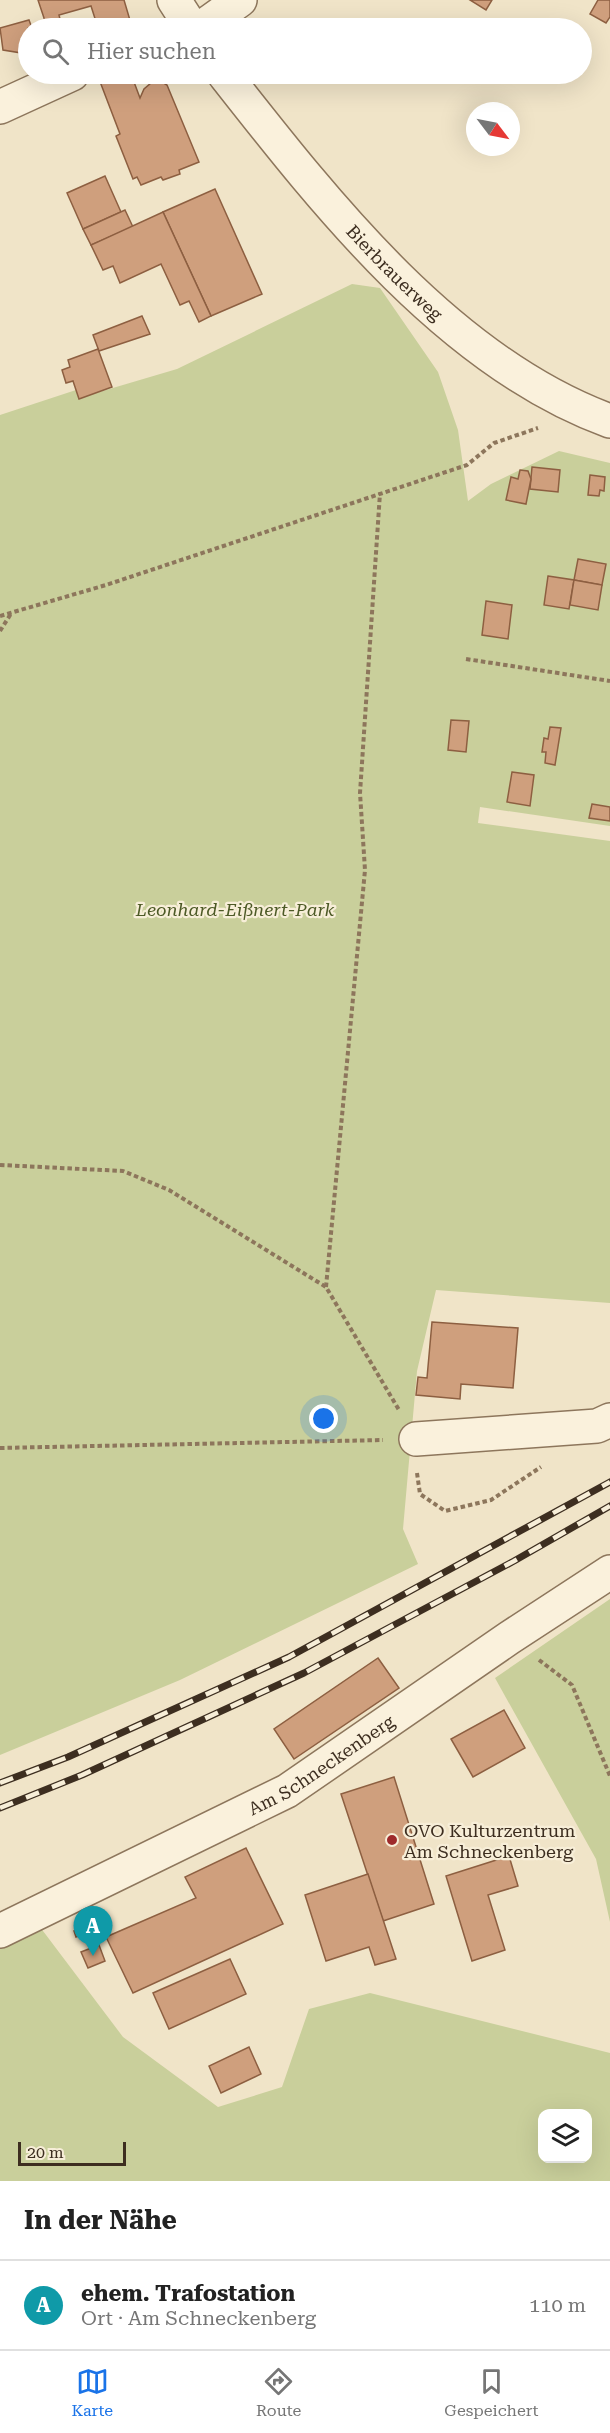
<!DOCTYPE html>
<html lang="de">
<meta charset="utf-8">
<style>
:root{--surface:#fff;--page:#f2f2f2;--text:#222;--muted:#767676;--line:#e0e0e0;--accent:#1a73e8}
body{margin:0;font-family:"Roboto Serif",serif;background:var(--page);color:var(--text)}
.controls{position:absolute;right:18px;bottom:18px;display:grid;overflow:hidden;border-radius:12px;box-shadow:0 6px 24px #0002}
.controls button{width:54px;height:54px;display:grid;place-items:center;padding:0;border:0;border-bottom:2px solid var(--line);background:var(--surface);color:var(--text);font:30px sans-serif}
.compass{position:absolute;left:466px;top:102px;width:54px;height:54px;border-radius:50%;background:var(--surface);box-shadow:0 6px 24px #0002;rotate:122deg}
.scale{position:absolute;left:18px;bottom:15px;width:108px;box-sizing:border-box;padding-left:6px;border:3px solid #3d2e20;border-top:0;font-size:16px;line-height:21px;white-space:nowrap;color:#3d2e20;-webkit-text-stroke:4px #f7eed8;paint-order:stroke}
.you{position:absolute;left:324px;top:1419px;width:21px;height:21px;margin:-15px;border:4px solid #fff;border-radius:50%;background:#1a73e8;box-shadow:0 0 0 9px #1a73e833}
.badge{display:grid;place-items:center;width:39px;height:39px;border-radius:50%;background:var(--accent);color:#fff;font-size:20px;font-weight:700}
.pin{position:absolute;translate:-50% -50px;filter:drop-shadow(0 2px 3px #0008)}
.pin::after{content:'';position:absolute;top:32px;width:21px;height:18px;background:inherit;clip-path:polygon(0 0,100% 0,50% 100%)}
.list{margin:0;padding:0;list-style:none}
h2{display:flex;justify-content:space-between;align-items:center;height:78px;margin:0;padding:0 24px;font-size:26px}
h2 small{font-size:20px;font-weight:400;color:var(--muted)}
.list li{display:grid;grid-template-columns:39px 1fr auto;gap:18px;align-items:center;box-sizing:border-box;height:90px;padding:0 24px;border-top:2px solid var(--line)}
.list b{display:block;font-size:22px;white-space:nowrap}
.list p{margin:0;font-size:20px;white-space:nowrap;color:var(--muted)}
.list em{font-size:20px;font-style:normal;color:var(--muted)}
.icon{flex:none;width:33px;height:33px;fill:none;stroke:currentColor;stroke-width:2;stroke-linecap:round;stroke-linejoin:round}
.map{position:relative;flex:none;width:610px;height:2181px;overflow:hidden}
.search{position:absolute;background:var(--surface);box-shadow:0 6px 24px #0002;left:18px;right:18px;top:18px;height:66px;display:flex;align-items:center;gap:15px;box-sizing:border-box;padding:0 21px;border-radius:33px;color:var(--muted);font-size:22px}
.sheet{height:168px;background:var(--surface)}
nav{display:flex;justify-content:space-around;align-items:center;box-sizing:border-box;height:84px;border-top:2px solid var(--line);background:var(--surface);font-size:16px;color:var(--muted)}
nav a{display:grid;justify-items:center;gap:3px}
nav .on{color:var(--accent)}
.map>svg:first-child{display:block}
.green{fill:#c9cf9b;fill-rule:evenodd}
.building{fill:#cf9f7d;stroke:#8d5f41;stroke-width:1.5}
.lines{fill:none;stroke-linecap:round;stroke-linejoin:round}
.minor-casing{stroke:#8d765c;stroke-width:36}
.path{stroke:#8d765c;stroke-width:4;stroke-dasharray:4.5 3;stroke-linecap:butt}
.minor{stroke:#faf1dc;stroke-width:33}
.rail-casing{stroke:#3d2e20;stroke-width:7}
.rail{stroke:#f7eed8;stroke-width:4.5;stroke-dasharray:14;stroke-linecap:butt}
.poi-dot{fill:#9e2a2b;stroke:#f7eed8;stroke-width:2}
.labels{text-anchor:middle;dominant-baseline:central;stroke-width:4.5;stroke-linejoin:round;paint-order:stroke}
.street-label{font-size:18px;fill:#3d2e20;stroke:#f7eed8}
.park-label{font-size:18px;font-style:italic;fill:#4d5a26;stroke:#f7eed8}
.poi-label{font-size:18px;fill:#3d2e20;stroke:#f7eed8;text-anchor:start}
</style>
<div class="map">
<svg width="610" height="2181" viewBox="0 0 610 2181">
<rect width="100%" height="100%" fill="#f0e4c8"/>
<g class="green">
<path d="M352,284L380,288L438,372L458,430L468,501L491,484L559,451L610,463V826L480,807L478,823L610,841V1303L436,1290L417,1371L403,1529L418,1564L180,1680L0,1755V415L76,390L79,398L177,369Z"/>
<path d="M610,1599V1922L596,1859L495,1678Z"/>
<path d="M40,1927L123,2037L218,2107L282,2087L309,2009L370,1993L610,2053V2181H0V1943ZM542,2114H588V2158H542Z"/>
</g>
<g class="building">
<path d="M38,0H124L132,27L98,28L91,6L59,15L60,19L46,24Z"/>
<path d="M470,0H492L486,10Z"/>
<path d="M598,0H610V17L606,23L590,14Z"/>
<path d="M29,20L32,28H28V54L3,50L0,28Z"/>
<path d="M113,74H131L140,98L144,89L151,83L162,82L167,85L199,162L179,170L180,174L163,180L161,177L141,185L137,177L133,179L116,136L120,134L99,79Z"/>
<path d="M105,176L121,212L83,229L67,193Z"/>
<path d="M215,189L262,294L211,316L163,212Z"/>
<path d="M125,210L133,227L91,245L83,229Z"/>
<path d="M163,212L211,316L199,322L189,301L180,305L161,264L120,283L113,266L103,270L91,245Z"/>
<path d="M142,316L150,334L99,351L93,335Z"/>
<path d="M98,349L112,387L79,399L73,381L66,383L62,370L70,367L68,360Z"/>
<path d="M532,467L560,470L558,492L530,489Z"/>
<path d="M520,470L528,471L531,479L526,504L506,500L511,477L518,479Z"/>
<path d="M590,475L605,477L604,491L600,490L599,496L588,495Z"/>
<path d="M578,559L606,564L602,585L574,580Z"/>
<path d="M548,576L574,580L569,609L544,605Z"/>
<path d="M574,580L602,585L598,610L570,605Z"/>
<path d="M486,601L512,605L508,639L482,635Z"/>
<path d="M451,720L469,721L466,752L448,750Z"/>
<path d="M550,727L561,728L555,765L545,763L546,752H542L544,738L548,739Z"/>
<path d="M512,772L534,775L530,806L507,802Z"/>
<path d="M592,804L610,807V821L589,818Z"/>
<path d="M432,1322L518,1328L513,1388L461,1384L460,1399L416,1395L418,1377L427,1378Z"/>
<path d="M378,1658L399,1688L294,1759L274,1729Z"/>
<path d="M504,1710L525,1748L473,1777L451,1739Z"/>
<path d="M394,1777L434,1904L383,1921L341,1794Z"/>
<path d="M246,1848L283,1924L133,1993L106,1937L196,1898L185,1877Z"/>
<path d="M509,1856L518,1886L488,1895L505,1950L472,1961L446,1876Z"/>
<path d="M368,1874L396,1959L375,1965L369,1947L326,1961L305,1895Z"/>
<path d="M88,1925L91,1931L76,1937L74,1931Z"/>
<path d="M99,1945L105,1961L88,1968L81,1952Z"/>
<path d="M230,1959L246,1994L169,2029L153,1993Z"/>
<path d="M249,2047L261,2074L221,2093L209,2066Z"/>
</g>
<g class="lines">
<g class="minor-casing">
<g id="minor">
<path d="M174,0L192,28"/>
<path d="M201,28L240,0"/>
<path id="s1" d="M224,74C326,204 450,363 610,421"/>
<path d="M0,107L72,74"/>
<path d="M416,1439L597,1426L610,1420"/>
<path id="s2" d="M0,1931L287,1791L509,1638L610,1572"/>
</g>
</g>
<g class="path">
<path d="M0,616L106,585L467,465L494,443L538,428"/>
<path d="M0,631L12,612"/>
<path d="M466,659L610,681"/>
<path d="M0,1165L123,1171L169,1190L326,1287L399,1410"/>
<path d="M326,1287L365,870L360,793L380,493"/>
<path d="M0,1448L383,1440"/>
<path d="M417,1473L420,1494L445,1511L491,1500L541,1467"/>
<path d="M539,1660L572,1685L610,1776"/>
</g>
<use href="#minor" class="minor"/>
<g class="rail-casing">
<g id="rail">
<path d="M0,1783L68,1757L289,1657L610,1482"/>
<path d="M0,1808L82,1775L304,1673L514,1561L610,1506"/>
</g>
</g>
<use href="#rail" class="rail"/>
</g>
<circle class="poi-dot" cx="392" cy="1840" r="6"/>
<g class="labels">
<g class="street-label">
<text stroke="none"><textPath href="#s1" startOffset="262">Bierbrauerweg</textPath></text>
<text stroke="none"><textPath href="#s2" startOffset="362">Am Schneckenberg</textPath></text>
</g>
<g class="park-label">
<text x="235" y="909">Leonhard-Eißnert-Park</text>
</g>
<g class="poi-label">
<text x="404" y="1830">OVO Kulturzentrum<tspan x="404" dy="21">Am Schneckenberg</tspan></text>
</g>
</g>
</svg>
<div class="controls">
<button><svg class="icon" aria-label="layers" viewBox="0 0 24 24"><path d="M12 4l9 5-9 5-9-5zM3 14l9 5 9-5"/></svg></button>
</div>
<svg class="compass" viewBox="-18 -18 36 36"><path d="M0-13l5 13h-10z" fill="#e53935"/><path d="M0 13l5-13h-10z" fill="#767676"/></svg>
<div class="scale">20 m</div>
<div class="you"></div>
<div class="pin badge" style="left:93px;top:1956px;background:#0f9aa8">A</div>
<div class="search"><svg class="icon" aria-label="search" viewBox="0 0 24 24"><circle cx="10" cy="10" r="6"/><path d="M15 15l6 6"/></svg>Hier suchen</div>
</div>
<section class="sheet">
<h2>In der Nähe<small></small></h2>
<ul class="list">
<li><span class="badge" style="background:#0f9aa8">A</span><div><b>ehem. Trafostation</b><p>Ort · Am Schneckenberg</p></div><em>110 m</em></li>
</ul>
</section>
<nav>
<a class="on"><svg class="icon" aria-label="map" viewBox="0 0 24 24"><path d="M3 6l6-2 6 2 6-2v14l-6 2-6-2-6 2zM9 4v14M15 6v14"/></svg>Karte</a>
<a><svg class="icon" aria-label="directions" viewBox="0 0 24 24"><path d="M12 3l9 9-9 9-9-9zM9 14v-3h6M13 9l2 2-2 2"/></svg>Route</a>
<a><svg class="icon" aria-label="saved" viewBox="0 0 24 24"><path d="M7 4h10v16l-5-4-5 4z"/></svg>Gespeichert</a>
</nav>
